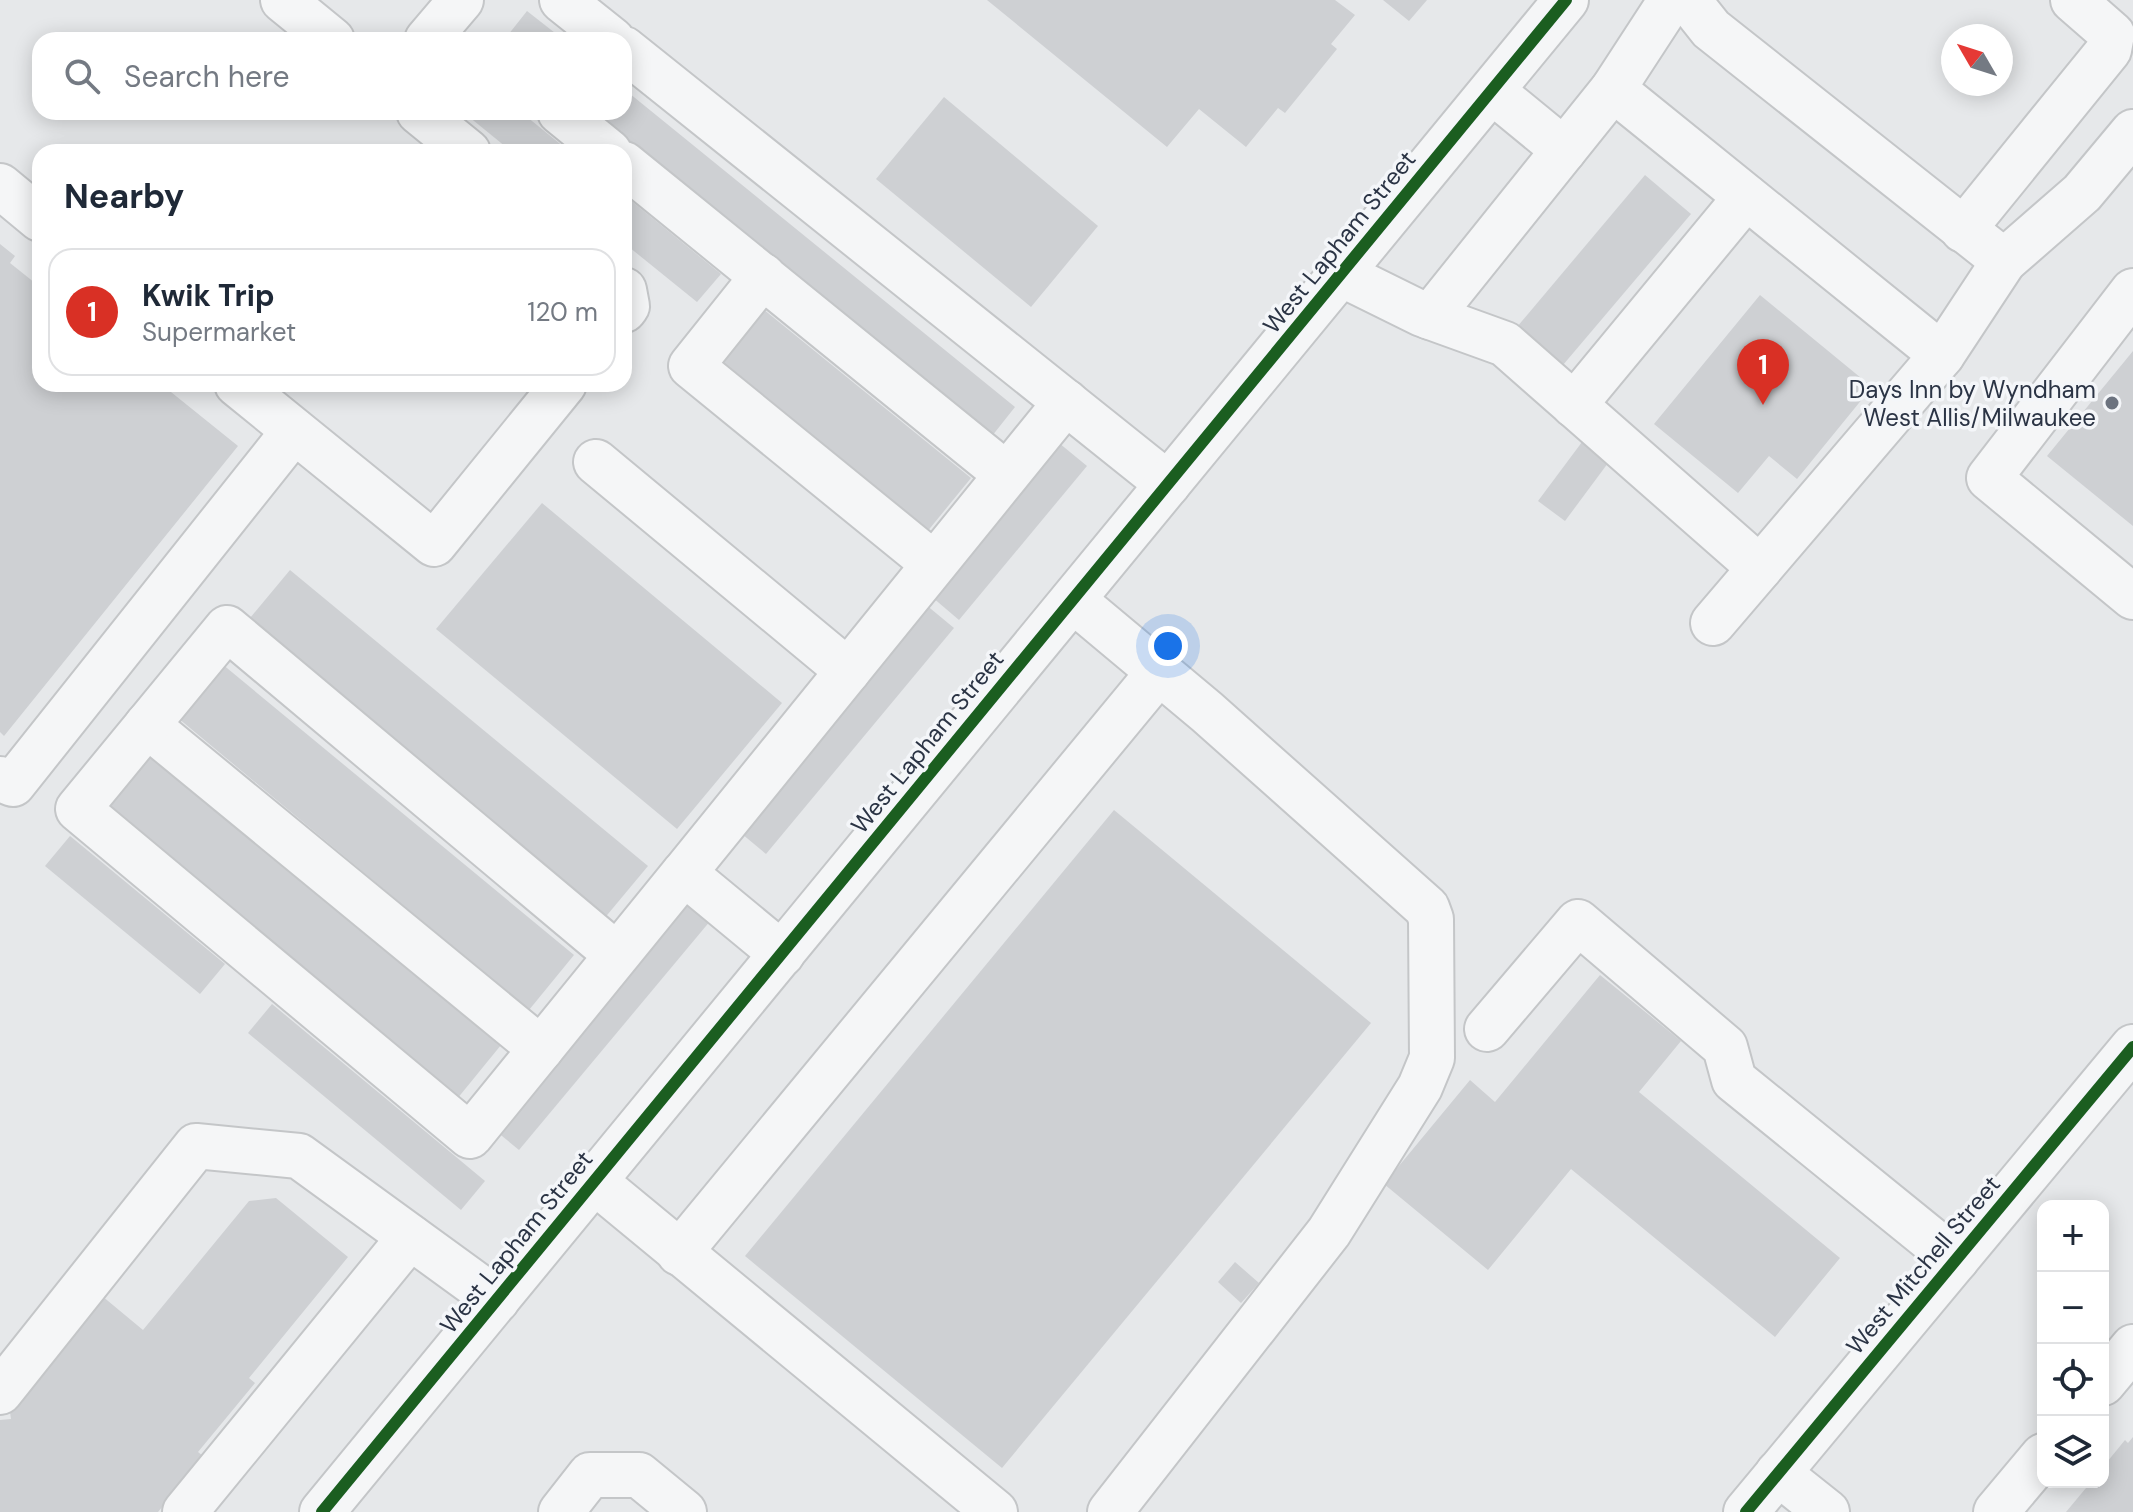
<!DOCTYPE html>
<meta charset="utf-8">
<style>
:root{--surface:#fff;--page:#f6f6f7;--text:#1f2937;--muted:#747a83;--line:#e0e1e3;--accent:#d93025}
body{margin:0;font-family:"DM Sans",sans-serif;background:var(--page);color:var(--text)}
.controls{position:absolute;right:24px;bottom:24px;display:grid;overflow:hidden;border-radius:16px;box-shadow:0 4px 20px #0003}
.controls button{width:72px;height:72px;display:grid;place-items:center;padding:0;border:0;border-bottom:2px solid var(--line);background:var(--surface);color:var(--text);font:40px sans-serif}
.compass{position:absolute;left:1941px;top:24px;width:72px;height:72px;border-radius:50%;background:var(--surface);box-shadow:0 4px 20px #0003;rotate:309deg}
.you{position:absolute;left:1168px;top:646px;width:28px;height:28px;margin:-20px;border:6px solid #fff;border-radius:50%;background:#1a73e8;box-shadow:0 0 0 12px #1a73e833}
.badge{display:grid;place-items:center;width:52px;height:52px;border-radius:50%;background:var(--accent);color:#fff;font-size:26px;font-weight:700}
.pin{position:absolute;translate:-50% -66px;filter:drop-shadow(0 2px 4px #0008)}
.pin::after{content:'';position:absolute;top:42px;width:28px;height:24px;background:inherit;clip-path:polygon(0 0,100% 0,50% 100%)}
.list{margin:0;padding:0;list-style:none}
h2{display:flex;justify-content:space-between;align-items:center;height:104px;margin:0;padding:0 32px;font-size:34px}
h2 small{font-size:26px;font-weight:400;color:var(--muted)}
.list li{display:grid;grid-template-columns:52px 1fr auto;gap:24px;align-items:center;box-sizing:border-box;height:128px;margin:0 16px 16px;padding:0 16px;border:2px solid var(--line);border-radius:24px}
.list b{display:block;font-size:30px;white-space:nowrap}
.list p{margin:0;font-size:26px;white-space:nowrap;color:var(--muted)}
.list em{font-size:26px;font-style:normal;color:var(--muted)}
.icon{flex:none;width:44px;height:44px;fill:none;stroke:currentColor;stroke-width:2;stroke-linecap:round;stroke-linejoin:round}
.map{position:relative;flex:none;width:2133px;height:1512px;overflow:hidden}
.search{position:absolute;background:var(--surface);box-shadow:0 4px 20px #0003;left:32px;top:32px;width:600px;height:88px;display:flex;align-items:center;gap:20px;box-sizing:border-box;padding:0 28px;border-radius:24px;color:var(--muted);font-size:30px}
.panel{position:absolute;background:var(--surface);box-shadow:0 4px 20px #0003;left:32px;top:144px;width:600px;height:248px;border-radius:24px}
.map>svg:first-child{display:block}
.building{fill:#ced0d3}
.lines{fill:none;stroke-linecap:round;stroke-linejoin:round}
.minor-casing{stroke:#c4c6c8;stroke-width:48}
.minor{stroke:#f5f6f7;stroke-width:44}
.cycleway-casing{stroke:#f4f6f9;stroke-width:17}
.cycleway{stroke:#1b5e20;stroke-width:12}
.poi-dot{fill:#6c737f;stroke:#f4f6f9;stroke-width:3}
.labels{text-anchor:middle;dominant-baseline:central;stroke-width:7;stroke-linejoin:round;paint-order:stroke}
.street-label{font-size:24px;fill:#2b3445;stroke:#f4f6f9}
.poi-label{font-size:24px;fill:#2b3445;stroke:#f4f6f9;text-anchor:end}
</style>
<div class="map">
<svg width="2133" height="1512" viewBox="0 0 2133 1512">
<rect width="100%" height="100%" fill="#e6e8ea"/>
<g class="building">
<path d="M987,0H1335L1355,15L1331,44L1337,49L1285,113L1278,108L1246,147L1199,109L1167,147Z"/>
<path d="M1383,0H1427L1409,21Z"/>
<path d="M527,11L564,40H504Z"/>
<path d="M624,89L1015,407L992,436L593,112H624Z"/>
<path d="M944,97L1098,226L1031,307L876,179Z"/>
<path d="M463,112H521L570,152H512Z"/>
<path d="M1645,175L1691,214L1563,365L1517,327Z"/>
<path d="M624,195L721,274L697,302L624,243Z"/>
<path d="M0,244L15,256L10,263L40,287V384H161L238,446L4,736L0,732Z"/>
<path d="M1760,295L1872,387L1797,479L1769,456L1738,493L1654,424Z"/>
<path d="M763,309L971,478L922,538L714,370Z"/>
<path d="M2133,351V526L2047,456Z"/>
<path d="M1585,438L1611,459L1565,521L1538,501Z"/>
<path d="M1059,443L1087,466L959,620L932,597Z"/>
<path d="M542,503L782,703L677,829L436,629Z"/>
<path d="M290,570L648,866L603,920L245,624Z"/>
<path d="M925,604L954,628L766,854L736,829Z"/>
<path d="M216,659L574,955L529,1010L172,713Z"/>
<path d="M142,748L501,1045L457,1099L98,801Z"/>
<path d="M1114,810L1371,1023L1002,1468L745,1256Z"/>
<path d="M70,836L225,964L200,994L45,866Z"/>
<path d="M683,896L711,920L519,1150L491,1127Z"/>
<path d="M1600,975L1681,1041L1639,1092L1840,1258L1775,1337L1571,1169L1488,1270L1384,1184L1470,1080L1495,1102Z"/>
<path d="M272,1004L485,1181L461,1210L248,1033Z"/>
<path d="M276,1198L348,1257L249,1378L255,1383L198,1452L203,1456L158,1512H0V1420L11,1419L8,1397L96,1291L143,1330L249,1201Z"/>
<path d="M1235,1262L1259,1283L1241,1303L1218,1282Z"/>
<path d="M2133,1437V1512H2066L2091,1482H2103V1467L2125,1440L2128,1443Z"/>
</g>
<g class="lines">
<g class="minor-casing">
<g id="minor">
<path d="M283,0L332,40"/>
<path d="M562,0L612,40"/>
<path d="M1688,0L1711,29L2004,261"/>
<path d="M427,40L461,0"/>
<path d="M624,49L1168,484"/>
<path d="M1613,89L1942,355"/>
<path d="M1492,91L1564,150"/>
<path d="M419,112L468,152"/>
<path d="M560,112L609,152"/>
<path d="M624,164L1006,474"/>
<path d="M0,186L40,219"/>
<path d="M1963,230L2109,50L2112,34L2073,0"/>
<path d="M1341,274L1422,314L1505,344L1760,568"/>
<path d="M763,276L691,366L934,564"/>
<path d="M624,290L627,306L624,310"/>
<path d="M2133,291L1989,478L2133,597"/>
<path d="M1430,317L1613,89L1671,0"/>
<path d="M237,384L434,544L564,384"/>
<path d="M1574,405L1746,197"/>
<path d="M596,462L848,671"/>
<path d="M1073,600L1207,712L1427,908L1431,919L1432,1058L1420,1087L1329,1232L1110,1512"/>
<path d="M1713,623L1942,355L2004,261L2082,193L2133,132"/>
<path d="M147,725L541,1049"/>
<path d="M0,779L13,784L294,431"/>
<path d="M782,954L684,873L1066,402"/>
<path d="M617,955L227,628L78,809L470,1136L684,873"/>
<path d="M1487,1029L1578,922L1725,1047L1734,1080L1956,1260"/>
<path d="M594,1181L995,1512"/>
<path d="M679,1253L1159,672"/>
<path d="M2103,1383L2133,1347"/>
<path d="M0,1392L196,1146L299,1156L497,1300"/>
<path d="M1778,1473L1827,1512"/>
<path d="M185,1512L410,1237"/>
<path d="M322,1512L1566,0"/>
<path d="M561,1512L590,1475H639L684,1512"/>
<path d="M1746,1512L2133,1047"/>
<path d="M1996,1512L2043,1456"/>
</g>
</g>
<use href="#minor" class="minor"/>
<g class="cycleway-casing">
<g id="cycleway">
<path d="M322,1512L1566,0"/>
<path d="M1746,1512L2133,1047"/>
</g>
</g>
<use href="#cycleway" class="cycleway"/>
</g>
<circle class="poi-dot" cx="2112" cy="403" r="8"/>
<g class="labels">
<g class="street-label">
<text transform="translate(1339 242) rotate(-51)">West Lapham Street</text>
<text transform="translate(927 742) rotate(-51)">West Lapham Street</text>
<text transform="translate(516 1242) rotate(-51)">West Lapham Street</text>
<text transform="translate(1923 1265) rotate(-50)">West Mitchell Street</text>
</g>
<g class="poi-label">
<text x="2096" y="389">Days Inn by Wyndham<tspan x="2096" dy="28">West Allis/Milwaukee</tspan></text>
</g>
</g>
</svg>
<div class="controls">
<button>+</button>
<button>−</button>
<button><svg class="icon" aria-label="locate" viewBox="0 0 24 24"><circle cx="12" cy="12" r="6"/><path d="M12 2v4M12 18v4M2 12h4M18 12h4"/></svg></button>
<button><svg class="icon" aria-label="layers" viewBox="0 0 24 24"><path d="M12 4l9 5-9 5-9-5zM3 14l9 5 9-5"/></svg></button>
</div>
<svg class="compass" viewBox="-18 -18 36 36"><path d="M0-13l5 13h-10z" fill="#e53935"/><path d="M0 13l5-13h-10z" fill="#747a83"/></svg>
<div class="you"></div>
<div class="pin badge" style="left:1763px;top:405px">1</div>
<div class="search"><svg class="icon" aria-label="search" viewBox="0 0 24 24"><circle cx="10" cy="10" r="6"/><path d="M15 15l6 6"/></svg>Search here</div>
<section class="panel">
<h2>Nearby<small></small></h2>
<ul class="list">
<li><span class="badge">1</span><div><b>Kwik Trip</b><p>Supermarket</p></div><em>120 m</em></li>
</ul>
</section>
</div>
